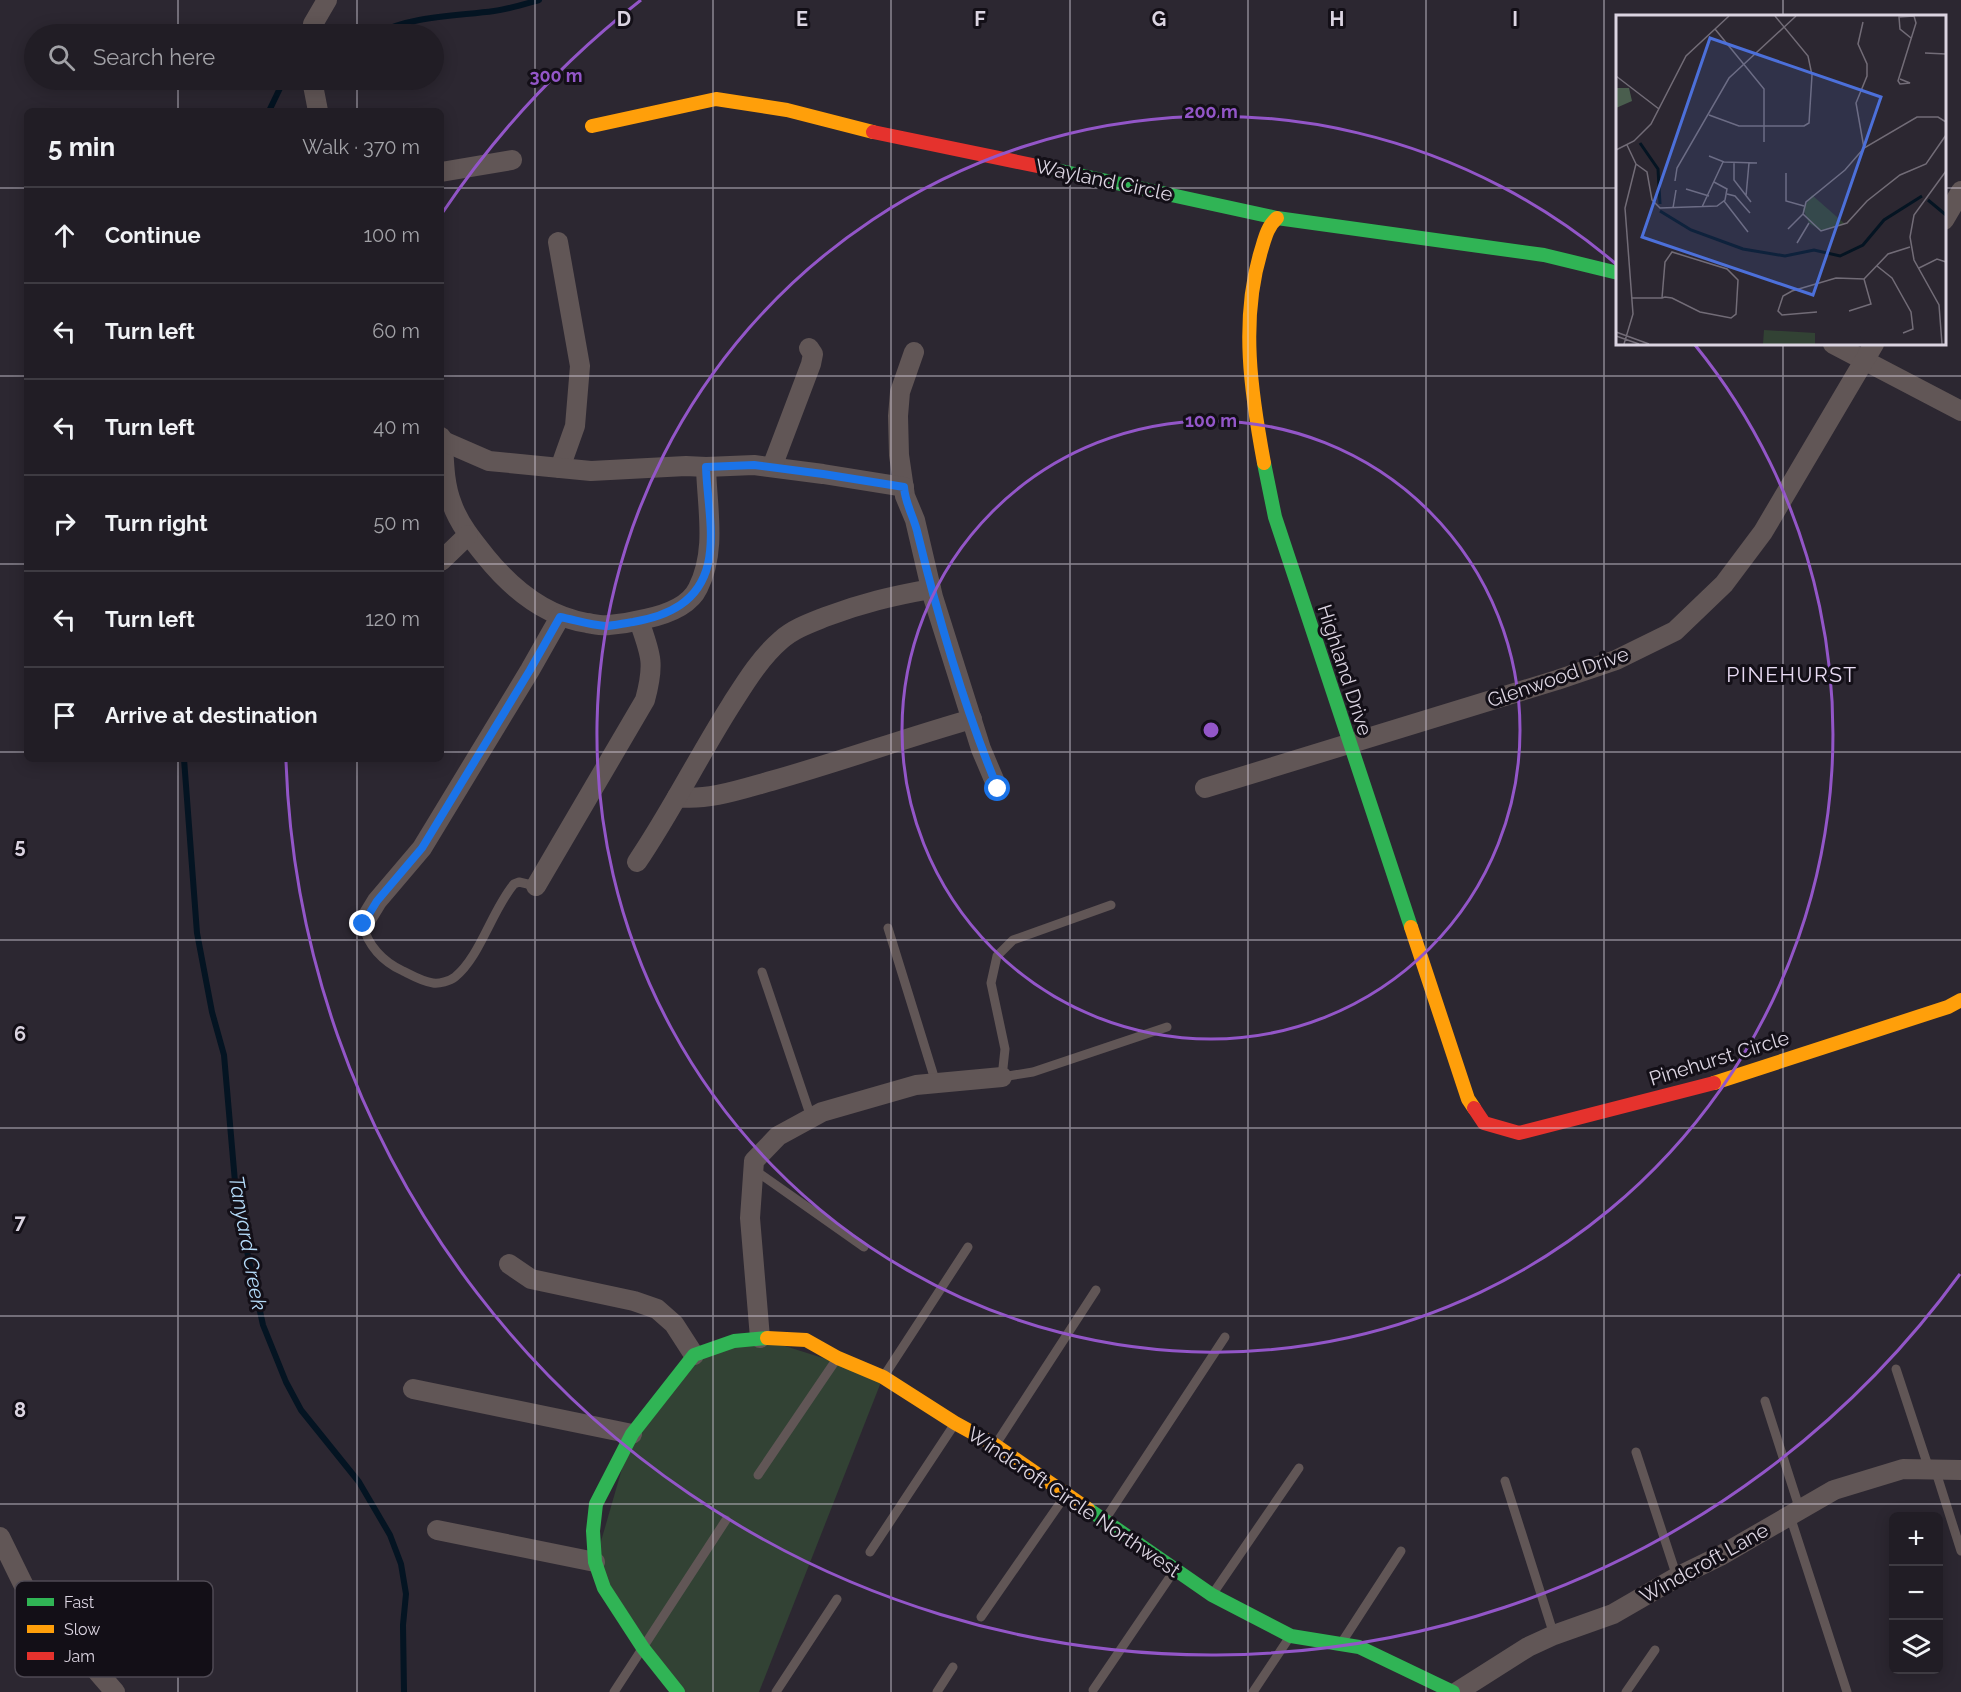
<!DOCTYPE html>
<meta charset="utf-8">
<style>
:root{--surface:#211d25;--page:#2d2a32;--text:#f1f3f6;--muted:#a2a2a7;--line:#3e3b42}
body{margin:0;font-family:Raleway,sans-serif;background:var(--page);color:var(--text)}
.controls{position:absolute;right:18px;bottom:18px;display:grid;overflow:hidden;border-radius:9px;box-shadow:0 3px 15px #0003}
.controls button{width:54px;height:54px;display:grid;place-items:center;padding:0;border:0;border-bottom:2px solid var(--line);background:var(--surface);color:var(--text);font:30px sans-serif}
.stop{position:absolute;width:18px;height:18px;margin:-14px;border:4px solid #1a73e8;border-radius:50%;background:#fff}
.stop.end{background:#1a73e8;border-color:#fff;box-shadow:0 2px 6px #0008}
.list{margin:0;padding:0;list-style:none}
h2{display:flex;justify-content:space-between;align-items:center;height:78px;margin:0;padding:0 24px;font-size:26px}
h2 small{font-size:20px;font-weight:400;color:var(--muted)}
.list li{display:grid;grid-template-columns:39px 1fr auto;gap:18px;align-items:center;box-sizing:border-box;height:96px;padding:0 24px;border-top:2px solid var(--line)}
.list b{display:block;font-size:22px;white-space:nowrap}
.list em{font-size:20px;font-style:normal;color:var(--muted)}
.icon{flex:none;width:33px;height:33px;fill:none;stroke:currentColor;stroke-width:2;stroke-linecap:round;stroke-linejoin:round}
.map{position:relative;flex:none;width:1961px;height:1692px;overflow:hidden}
.search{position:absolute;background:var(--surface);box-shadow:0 3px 15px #0003;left:24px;top:24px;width:420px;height:66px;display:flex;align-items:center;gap:15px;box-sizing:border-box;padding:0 21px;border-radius:33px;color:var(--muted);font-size:22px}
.panel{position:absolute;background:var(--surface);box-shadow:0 3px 15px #0003;left:24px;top:108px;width:420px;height:654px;border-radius:9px}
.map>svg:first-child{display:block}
.green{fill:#324234}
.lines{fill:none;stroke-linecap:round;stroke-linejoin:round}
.stream{stroke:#041422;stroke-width:6}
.lane{stroke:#615656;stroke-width:9}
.street{stroke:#615656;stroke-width:20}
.fast{stroke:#30b455;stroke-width:14}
.slow{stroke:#ff9f0a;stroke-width:14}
.jam{stroke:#e5322d;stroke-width:14}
.route{stroke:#1a73e8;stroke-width:8}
.grid{fill:none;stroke:#dbd4e1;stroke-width:1.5;stroke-opacity:0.55}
.ring{fill:none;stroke:#9356c8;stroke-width:3}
.labels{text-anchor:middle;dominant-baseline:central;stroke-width:6;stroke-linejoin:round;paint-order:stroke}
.street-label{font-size:20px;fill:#dbd4e1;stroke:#130f17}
.neighbourhood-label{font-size:21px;letter-spacing:1.5px;fill:#e8dbf3;stroke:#130f17}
.water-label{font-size:21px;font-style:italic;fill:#b5dcfa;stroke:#130f17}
.inset-river{fill:none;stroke:#041422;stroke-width:3}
.inset-road{fill:none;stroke:#726c77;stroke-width:1.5}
.view{fill:#4c70da;fill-opacity:0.15;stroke:#4c70da;stroke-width:3}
.inset-edge{fill:none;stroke:#dbd4e1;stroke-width:3}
.key{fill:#130f17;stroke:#4f4a54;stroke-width:1.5}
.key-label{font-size:16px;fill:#dbd4e1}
.grid-label{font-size:20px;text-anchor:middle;font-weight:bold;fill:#dbd4e1;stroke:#130f17;stroke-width:6;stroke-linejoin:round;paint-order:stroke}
.centre{fill:#9356c8;stroke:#130f17;stroke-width:3}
.ring-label{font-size:18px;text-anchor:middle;font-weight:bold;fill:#9356c8;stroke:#130f17;stroke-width:6;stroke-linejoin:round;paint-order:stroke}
</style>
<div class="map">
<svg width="1961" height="1692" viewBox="0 0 1961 1692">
<rect width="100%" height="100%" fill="#2c2731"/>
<path class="green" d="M760,1338L883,1377L759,1692H678L595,1562L632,1434L694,1355Z"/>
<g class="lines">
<g class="stream">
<path d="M377,34C409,16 457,16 494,11C509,9 525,4 539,0"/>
<path d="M269,111L282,84"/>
<path d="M184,759L197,933L212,1012L224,1055L237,1205L263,1325L286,1382L301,1410L359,1482L390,1535L401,1564L406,1594L403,1625L404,1692"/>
</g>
<g class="lane">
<path d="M1111,905L1013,940L997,956L991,983L1005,1049L1002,1077L1033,1072L1167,1027"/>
<path d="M363,924C367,945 383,962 403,971C411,975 423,982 433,983C439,984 450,981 455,977C480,957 492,910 514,884L519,882L536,886"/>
<path d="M888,928L936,1083"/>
<path d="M762,972L811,1117"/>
<path d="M753,1169L864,1247"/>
<path d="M1896,1369L1929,1469"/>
<path d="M884,1376L968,1247"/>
<path d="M1765,1401L1800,1510"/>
<path d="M996,1444L1096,1290"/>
<path d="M1636,1452L1677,1577"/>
<path d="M1935,1469L1961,1551"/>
<path d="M758,1475L836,1360"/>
<path d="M1505,1481L1554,1635"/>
<path d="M1790,1516L1847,1692"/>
<path d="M1106,1518L1225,1337"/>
<path d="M870,1552L954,1425"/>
<path d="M1214,1592L1299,1468"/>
<path d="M981,1617L1065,1496"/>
<path d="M1342,1642L1401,1551"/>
<path d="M1093,1690L1174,1571"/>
<path d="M614,1692L726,1520"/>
<path d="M776,1692L837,1599"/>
<path d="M937,1692L953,1667"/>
<path d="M1253,1692L1289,1638"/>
<path d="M1626,1692L1655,1650"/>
</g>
<g class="street">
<path d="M312,34L313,24L327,0"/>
<path d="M312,80L318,111"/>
<path d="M441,172L512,160"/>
<path d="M1944,220L1961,191"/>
<path d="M558,242L580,366L575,426L560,468"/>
<path d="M1833,344L1961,411"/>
<path d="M914,352L900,392L898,416L899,455L905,496L915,520L933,597L981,749L998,789"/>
<path d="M441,437L443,441C444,462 444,484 452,504C459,524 473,541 486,557C512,589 545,616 587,623C594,624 602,626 609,625C621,624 633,622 645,619C664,615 689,607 698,588C717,550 707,508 706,467"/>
<path d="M443,441L489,461L560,468L591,471L686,466L706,467L754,465L823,474L904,487"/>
<path d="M772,467L811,364L813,354L809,348"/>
<path d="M441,561L468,535"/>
<path d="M1205,788L1557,680L1616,660L1675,631L1724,584L1763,532L1874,344"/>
<path d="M677,797C708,801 742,789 771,781C839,762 905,738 972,719"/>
<path d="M637,862C671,812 698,757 731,705C745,683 760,658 781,640C793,629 810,623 825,617C862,603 892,596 931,589"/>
<path d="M536,886L645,700C655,663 651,655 639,621"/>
<path d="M363,924L377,901L422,848L530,670L560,617"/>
<path d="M509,1264L531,1279L634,1301L657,1309L674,1324L694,1355"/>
<path d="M760,1338L750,1218L754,1161L778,1136L822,1112L916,1085L1002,1077"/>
<path d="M413,1389L632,1434"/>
<path d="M437,1530L595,1562"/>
<path d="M0,1537L25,1588L115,1692"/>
<path d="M1457,1692L1528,1647L1554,1635L1613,1614L1677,1577L1720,1556L1834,1490L1903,1469L1961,1470"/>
</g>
<g class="fast">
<path d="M1047,168L1277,218L1544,255L1618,273"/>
<path d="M1264,463L1275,517L1411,927"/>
<path d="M1088,1509L1212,1595L1291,1636L1359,1647L1453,1692"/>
<path d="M678,1692L643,1648L604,1588L595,1562L593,1531L596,1504L632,1434L694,1355L734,1341L767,1338"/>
</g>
<g class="slow">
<path d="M592,126L716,99L787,110L873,132"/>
<path d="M1264,463C1251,393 1240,320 1261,251C1265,238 1267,227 1277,218"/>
<path d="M1411,927L1468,1099L1474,1108"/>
<path d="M1714,1083L1948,1007L1961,1000"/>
<path d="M767,1338L806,1340L838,1358L883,1377L955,1423L995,1445L1088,1509"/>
</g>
<g class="jam">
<path d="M873,132L1047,168"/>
<path d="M1474,1108L1484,1123L1519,1133L1714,1083"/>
</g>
</g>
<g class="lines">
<path class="route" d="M363,924L377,901L422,848L530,670L560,617C575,620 590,625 605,626C614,626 624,623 633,622C668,616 699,602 708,564C715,533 707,499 706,467L754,465L823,474L904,487C905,504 915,519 918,535C939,621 964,707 998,789"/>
</g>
<path class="grid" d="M178,0V34M357,0V34M535,0V1692M713,0V1692M891,0V1692M1070,0V1692M1248,0V1692M1426,0V1692M1604,0V1692M1783,0V16M178,80V111M357,80V111M0,188H27M441,188H1618M1944,188H1961M1783,344V1692M0,376H27M441,376H1961M0,564H27M441,564H1961M0,752H27M441,752H1961M178,759V1692M357,759V1692M0,940H1961M0,1128H1961M0,1316H1961M0,1504H1961"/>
<g class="ring">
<circle cx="1211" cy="730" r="309"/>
<path d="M1695 345A618 618 0 1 1 1616 264"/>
<path d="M1960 1274A926 926 0 0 1 286 762M443 212A926 926 0 0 1 641 0"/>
</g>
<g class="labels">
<g class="street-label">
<text transform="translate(1104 180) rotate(12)">Wayland Circle</text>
<text transform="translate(1345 670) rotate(72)">Highland Drive</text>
<text transform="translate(1558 677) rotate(-19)">Glenwood Drive</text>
<text transform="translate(1719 1058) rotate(-17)">Pinehurst Circle</text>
<text transform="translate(1074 1502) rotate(34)">Windcroft Circle Northwest</text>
<text transform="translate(1704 1563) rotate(-29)">Windcroft Lane</text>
</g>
<g class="neighbourhood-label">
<text x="1792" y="674">PINEHURST</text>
</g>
<g class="water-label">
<text transform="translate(248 1243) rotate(80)">Tanyard Creek</text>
</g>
</g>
<g transform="translate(1616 15)">
<rect width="330" height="330" fill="#2c2731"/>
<path d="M196,180L229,209L205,216L193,208L187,194ZM148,315L199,318V329H147Z" fill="#324234"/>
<path d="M0,73H13L16,86L0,93Z" fill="#4a5e4e"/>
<path class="inset-river" d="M24,128L42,154L44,189M312,185L330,200M44,196L75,215L127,234L169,241L198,235L224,241L247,230L268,205L306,181"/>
<path class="inset-road" d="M247,7L242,29L251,49V61L240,88L248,133M99,14L148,74V127M295,23L284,14L283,2L298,1M309,38L330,39M0,61L43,94M284,64L294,68L284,69L282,66L300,8L298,1M93,100L123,111H188L193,108L196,60L192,41L159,1M330,107L322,102H301L248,133L229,155L190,187L187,199L205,216L231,208L251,186L284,160L310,149L330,120M0,135L18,126L35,109L70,41L113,1M93,141L108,147L141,148M118,148V165L135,187M20,149L31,157L36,185L44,193L101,191L109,185L111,174L98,167M170,158V186L188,191M59,166L61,153L113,63L180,1M70,174L93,181M111,179L119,181L134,198M130,181L133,148M108,186L132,217M86,192L107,147M57,193L60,175M172,214L187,199M181,228L193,208M261,251L276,263L295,297L297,314L287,318M303,253L321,244L330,247M16,283H46L49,282L56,283L84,297L115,303L120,299L122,265L111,254L56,237L49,247L46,283M233,296L255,289L248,264M201,297L166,300L162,296L167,281L176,276L220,263L248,264L272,239L294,232M0,317L33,329M0,321L23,329M8,329L17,299L9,193L20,149L11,130M326,329L323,290L298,245L294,222L298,200L330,156"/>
<path class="view" d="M94,23L265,82L197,280L26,222Z"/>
<rect width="330" height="330" class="inset-edge"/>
</g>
<rect x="15" y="1581" width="198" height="96" rx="9" class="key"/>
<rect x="27" y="1598" width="27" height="8" fill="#30b455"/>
<rect x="27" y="1625" width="27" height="8" fill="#ff9f0a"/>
<rect x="27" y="1652" width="27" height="8" fill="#e5322d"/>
<g class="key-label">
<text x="64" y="1608">Fast</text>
<text x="64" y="1635">Slow</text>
<text x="64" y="1662">Jam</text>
</g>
<g class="grid-label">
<text x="624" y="26">D</text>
<text x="802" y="26">E</text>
<text x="980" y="26">F</text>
<text x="1159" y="26">G</text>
<text x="1337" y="26">H</text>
<text x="1515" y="26">I</text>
<text x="20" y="853">5</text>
<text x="20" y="1041">6</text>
<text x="20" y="1229">7</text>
<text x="20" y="1417">8</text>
</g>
<circle cx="1211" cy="730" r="9" class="centre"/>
<g class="ring-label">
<text x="556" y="82">300 m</text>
<text x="1211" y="118">200 m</text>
<text x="1211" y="427">100 m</text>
</g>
</svg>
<div class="controls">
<button>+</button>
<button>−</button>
<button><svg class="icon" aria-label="layers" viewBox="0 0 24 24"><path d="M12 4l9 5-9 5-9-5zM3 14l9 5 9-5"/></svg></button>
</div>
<div class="stop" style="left:998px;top:789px"></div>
<div class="stop end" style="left:363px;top:924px"></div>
<div class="search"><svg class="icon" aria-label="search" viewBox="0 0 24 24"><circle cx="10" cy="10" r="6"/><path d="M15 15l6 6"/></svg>Search here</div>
<section class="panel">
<h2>5 min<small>Walk · 370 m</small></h2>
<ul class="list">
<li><svg class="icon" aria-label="ahead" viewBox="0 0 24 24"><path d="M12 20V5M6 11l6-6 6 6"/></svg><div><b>Continue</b></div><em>100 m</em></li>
<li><svg class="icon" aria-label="left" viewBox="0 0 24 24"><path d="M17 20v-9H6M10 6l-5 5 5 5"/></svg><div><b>Turn left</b></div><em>60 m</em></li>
<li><svg class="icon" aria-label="left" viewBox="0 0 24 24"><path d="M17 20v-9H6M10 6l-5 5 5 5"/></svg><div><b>Turn left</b></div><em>40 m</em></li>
<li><svg class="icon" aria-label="right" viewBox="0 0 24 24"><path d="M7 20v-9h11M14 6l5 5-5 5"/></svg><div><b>Turn right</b></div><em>50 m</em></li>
<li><svg class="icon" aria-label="left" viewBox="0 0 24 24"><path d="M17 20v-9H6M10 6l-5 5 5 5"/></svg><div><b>Turn left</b></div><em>120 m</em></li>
<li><svg class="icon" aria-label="arrive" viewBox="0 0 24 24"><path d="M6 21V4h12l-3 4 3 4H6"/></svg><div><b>Arrive at destination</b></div></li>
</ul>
</section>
</div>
